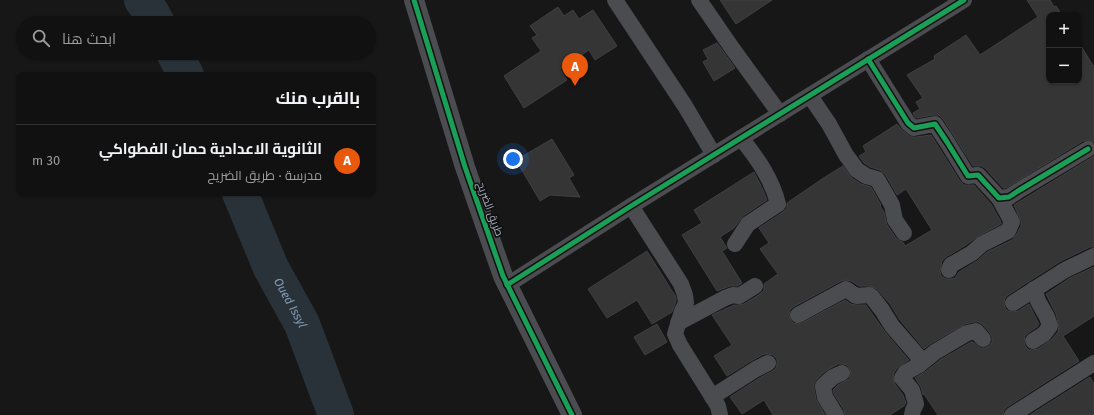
<!DOCTYPE html>
<html lang="ar">
<meta charset="utf-8">
<style>
:root{--surface:#111;--page:#1e1f1f;--text:#f1f3f6;--muted:#9c9d9f;--line:#303131;--accent:#ea580c}
body{margin:0;font-family:"Fira Sans",Cairo,sans-serif;background:var(--page);color:var(--text);direction:rtl}
.controls{position:absolute;right:12px;top:12px;display:grid;overflow:hidden;border-radius:8px;box-shadow:0 1px 3px #0004}
.controls button{width:36px;height:36px;display:grid;place-items:center;padding:0;border:0;border-bottom:1px solid var(--line);background:var(--surface);color:var(--text);font:20px sans-serif}
.you{position:absolute;left:513px;top:159px;width:14px;height:14px;margin:-10px;border:3px solid #fff;border-radius:50%;background:#1a73e8;box-shadow:0 0 0 6px #1a73e833}
.badge{display:grid;place-items:center;width:26px;height:26px;border-radius:50%;background:var(--accent);color:#fff;font-size:13px;font-weight:700}
.pin{position:absolute;translate:-50% -33px;filter:drop-shadow(0 1px 2px #0008)}
.pin::after{content:'';position:absolute;top:21px;width:14px;height:12px;background:inherit;clip-path:polygon(0 0,100% 0,50% 100%)}
.list{margin:0;padding:0;list-style:none}
h2{display:flex;justify-content:space-between;align-items:center;height:52px;margin:0;padding:0 16px;font-size:17px}
h2 small{font-size:13px;font-weight:400;color:var(--muted)}
.list li{display:grid;grid-template-columns:26px 1fr auto;gap:12px;align-items:center;box-sizing:border-box;height:72px;padding:0 16px;border-top:1px solid var(--line)}
.list b{display:block;font-size:15px;white-space:nowrap}
.list p{margin:0;font-size:13px;white-space:nowrap;color:var(--muted)}
.list em{font-size:13px;font-style:normal;color:var(--muted)}
.icon{flex:none;width:22px;height:22px;fill:none;stroke:currentColor;stroke-width:2;stroke-linecap:round;stroke-linejoin:round}
.map{position:relative;flex:none;width:1094px;height:415px;overflow:hidden;direction:ltr}
.search{position:absolute;background:var(--surface);box-shadow:0 1px 3px #0004;left:16px;top:16px;width:360px;height:44px;display:flex;align-items:center;gap:10px;box-sizing:border-box;padding:0 14px;border-radius:22px;color:var(--muted);font-size:15px}
.panel{position:absolute;background:var(--surface);box-shadow:0 1px 3px #0004;left:16px;top:72px;width:360px;height:124px;border-radius:8px;direction:rtl}
.map>svg:first-child{display:block}
.lines{fill:none;stroke-linecap:round;stroke-linejoin:round}
.river{stroke:#2a3239;stroke-width:36}
.building{fill:#353536;stroke:#3f4043}
.minor{stroke:#4b4c50;stroke-width:16}
.tertiary{stroke:#4b4c50;stroke-width:20}
.cycleway-casing{stroke:#111113;stroke-width:8}
.cycleway{stroke:#1a9f57;stroke-width:5}
.labels{text-anchor:middle;dominant-baseline:central;stroke-width:3.5;stroke-linejoin:round;paint-order:stroke}
.street-label{font-size:11px;fill:#a8adb8;stroke:#111113}
.water-label{font-size:12px;font-style:italic;fill:#7f9bb3;stroke:#111113}
</style>
<div class="map">
<svg width="1094" height="415" viewBox="0 0 1094 415">
<rect width="100%" height="100%" fill="#171717"/>
<g class="lines">
<g class="river">
<path d="M142,0L151,12L157,23"/>
<path d="M174,53L186,75"/>
<path id="s1" d="M240,193L271,268L302,324L336,415"/>
</g>
</g>
<g class="building">
<path d="M720,0H772L736,24Z"/>
<path d="M1027,0H1050L1054,7L1056,6L1062,15H1049V81H1079V43L1094,67V142L1088,140L1083,141L1006,188H1003L985,168L981,166H973L943,119L939,115H933L917,118L915,117L913,113L920,109L916,102L923,98L907,75L935,59L934,56L966,35L980,55L1038,17Z"/>
<path d="M558,7L564,16L573,10L579,19L593,10L617,46L595,60L589,50L560,69L567,80L524,108L504,76L541,51L532,38L537,35L530,26Z"/>
<path d="M717,43L735,68L714,81L703,62L708,59L703,50Z"/>
<path d="M897,124L902,130L911,137H916L931,135L960,181L964,185H974L991,204L1001,222V224L978,236L966,245L946,257L942,261L940,271L941,276L946,279H951L955,278L959,272L977,261L987,252L1012,240L1016,235L1021,226V221L1014,205L1094,156V247H1090L1061,261L1031,280L1008,295L1005,298L1004,303L1005,308L1008,311L1013,312L1018,311L1029,304L1039,324L1037,327L1028,333L1025,336L1024,342L1025,346L1029,350H1033L1038,349L1051,340L1058,332L1059,327L1056,314L1046,294L1070,278L1094,267V316L1063,336L1079,361L1007,407L1004,410L1003,415H938L924,394L923,395L921,387L915,378L925,372L940,360L971,342H973L980,348H985L989,346L992,342V337L990,333L983,325L979,322H974L965,324L930,344L924,349L900,320L890,304L877,289L869,286H859L851,281L846,280L841,281L793,307L790,310L789,315L790,319L793,323L798,324L802,323L845,300L851,304L856,305H866L885,332L909,360L897,368L894,373L893,378L895,384L903,395L906,403L904,406L890,415H845L844,410L834,394L833,390L838,385L849,379L851,374L850,369L847,365L843,364H838L827,370L817,379L814,383V388L816,399L825,415H773L764,400L742,414L730,397L761,377L773,371L776,368L777,364V359L773,355L768,354H764L751,361L727,376L714,356L732,345L712,315L734,305H738L744,304L760,294L764,290V284L778,274L760,249L769,243L759,228L783,212L787,208V203L825,177L843,166L852,178L861,184L871,187L881,205L880,206L884,212L887,225L896,238L900,241L903,242L905,246L932,230L906,189L897,195L885,174L880,170L870,167L864,163L859,156L866,152L863,146Z"/>
<path d="M552,139L574,175L569,178L580,197L550,195L540,201L516,160Z"/>
<path d="M754,172L763,190L767,200L743,216L734,228L720,237L727,248L722,251L742,283L737,286H730L717,291L682,235L702,223L694,210Z"/>
<path d="M647,251L676,297V301L672,312L652,324L637,300L607,318L588,289Z"/>
<path d="M657,324L667,342L645,355L634,337Z"/>
<path d="M1090,377L1094,384V415H1030Z"/>
</g>
<g class="lines">
<g class="minor">
<path d="M615,0L685,106L714,155"/>
<path d="M699,0L732,48L780,114"/>
<path d="M868,59L908,123L914,128L935,124L947,142L968,176L978,175L999,198L1009,197L1018,191L1088,149"/>
<path d="M810,96L829,124L846,155L857,170L866,176L877,179L892,205L895,220L904,233"/>
<path d="M631,206L681,284L685,295L686,303L682,311L675,334L680,345L718,406L720,415"/>
<path d="M735,244L748,224L778,204C772,179 757,158 741,138"/>
<path d="M949,270L951,265L972,253L982,244L1008,231L1012,222L999,198"/>
<path d="M507,285L631,206L964,0"/>
<path d="M1013,303L1065,270L1094,256"/>
<path d="M798,315L846,289L856,296L869,295L872,297L882,310L892,326L918,356L919,365L905,373L902,378L912,390L916,404L913,410L912,415"/>
<path d="M678,323L725,298L733,295L739,296L755,286"/>
<path d="M1033,341L1044,334L1050,326L1047,317L1038,301L1034,289"/>
<path d="M919,365L935,352L967,333L976,331L983,339"/>
<path d="M712,397L756,369L768,363"/>
<path d="M836,415L825,397L823,386L833,377L842,373"/>
<path d="M1012,415L1094,363"/>
</g>
<path class="tertiary" d="M414,0L465,167L503,276L572,415"/>
<g class="cycleway-casing">
<g id="cycleway">
<path d="M414,0L465,167L503,276L572,415"/>
<path d="M868,59L908,123L914,128L935,124L947,142L968,176L978,175L999,198L1009,197L1018,191L1088,149"/>
<path d="M507,285L631,206L964,0"/>
</g>
</g>
<use href="#cycleway" class="cycleway"/>
</g>
<g class="labels">
<g class="street-label">
<text transform="translate(490 209) rotate(70)">طريق الضريح</text>
</g>
<g class="water-label">
<text stroke="none"><textPath href="#s1" startOffset="121">Oued Issyl</textPath></text>
</g>
</g>
</svg>
<div class="controls">
<button>+</button>
<button>−</button>
</div>
<div class="you"></div>
<div class="pin badge" style="left:575px;top:86px">A</div>
<div class="search"><svg class="icon" aria-label="search" viewBox="0 0 24 24"><circle cx="10" cy="10" r="6"/><path d="M15 15l6 6"/></svg>ابحث هنا</div>
<section class="panel">
<h2>بالقرب منك<small></small></h2>
<ul class="list">
<li><span class="badge">A</span><div><b>الثانوية الاعدادية حمان الفطواكي</b><p>مدرسة · طريق الضريح</p></div><em>30 m</em></li>
</ul>
</section>
</div>
